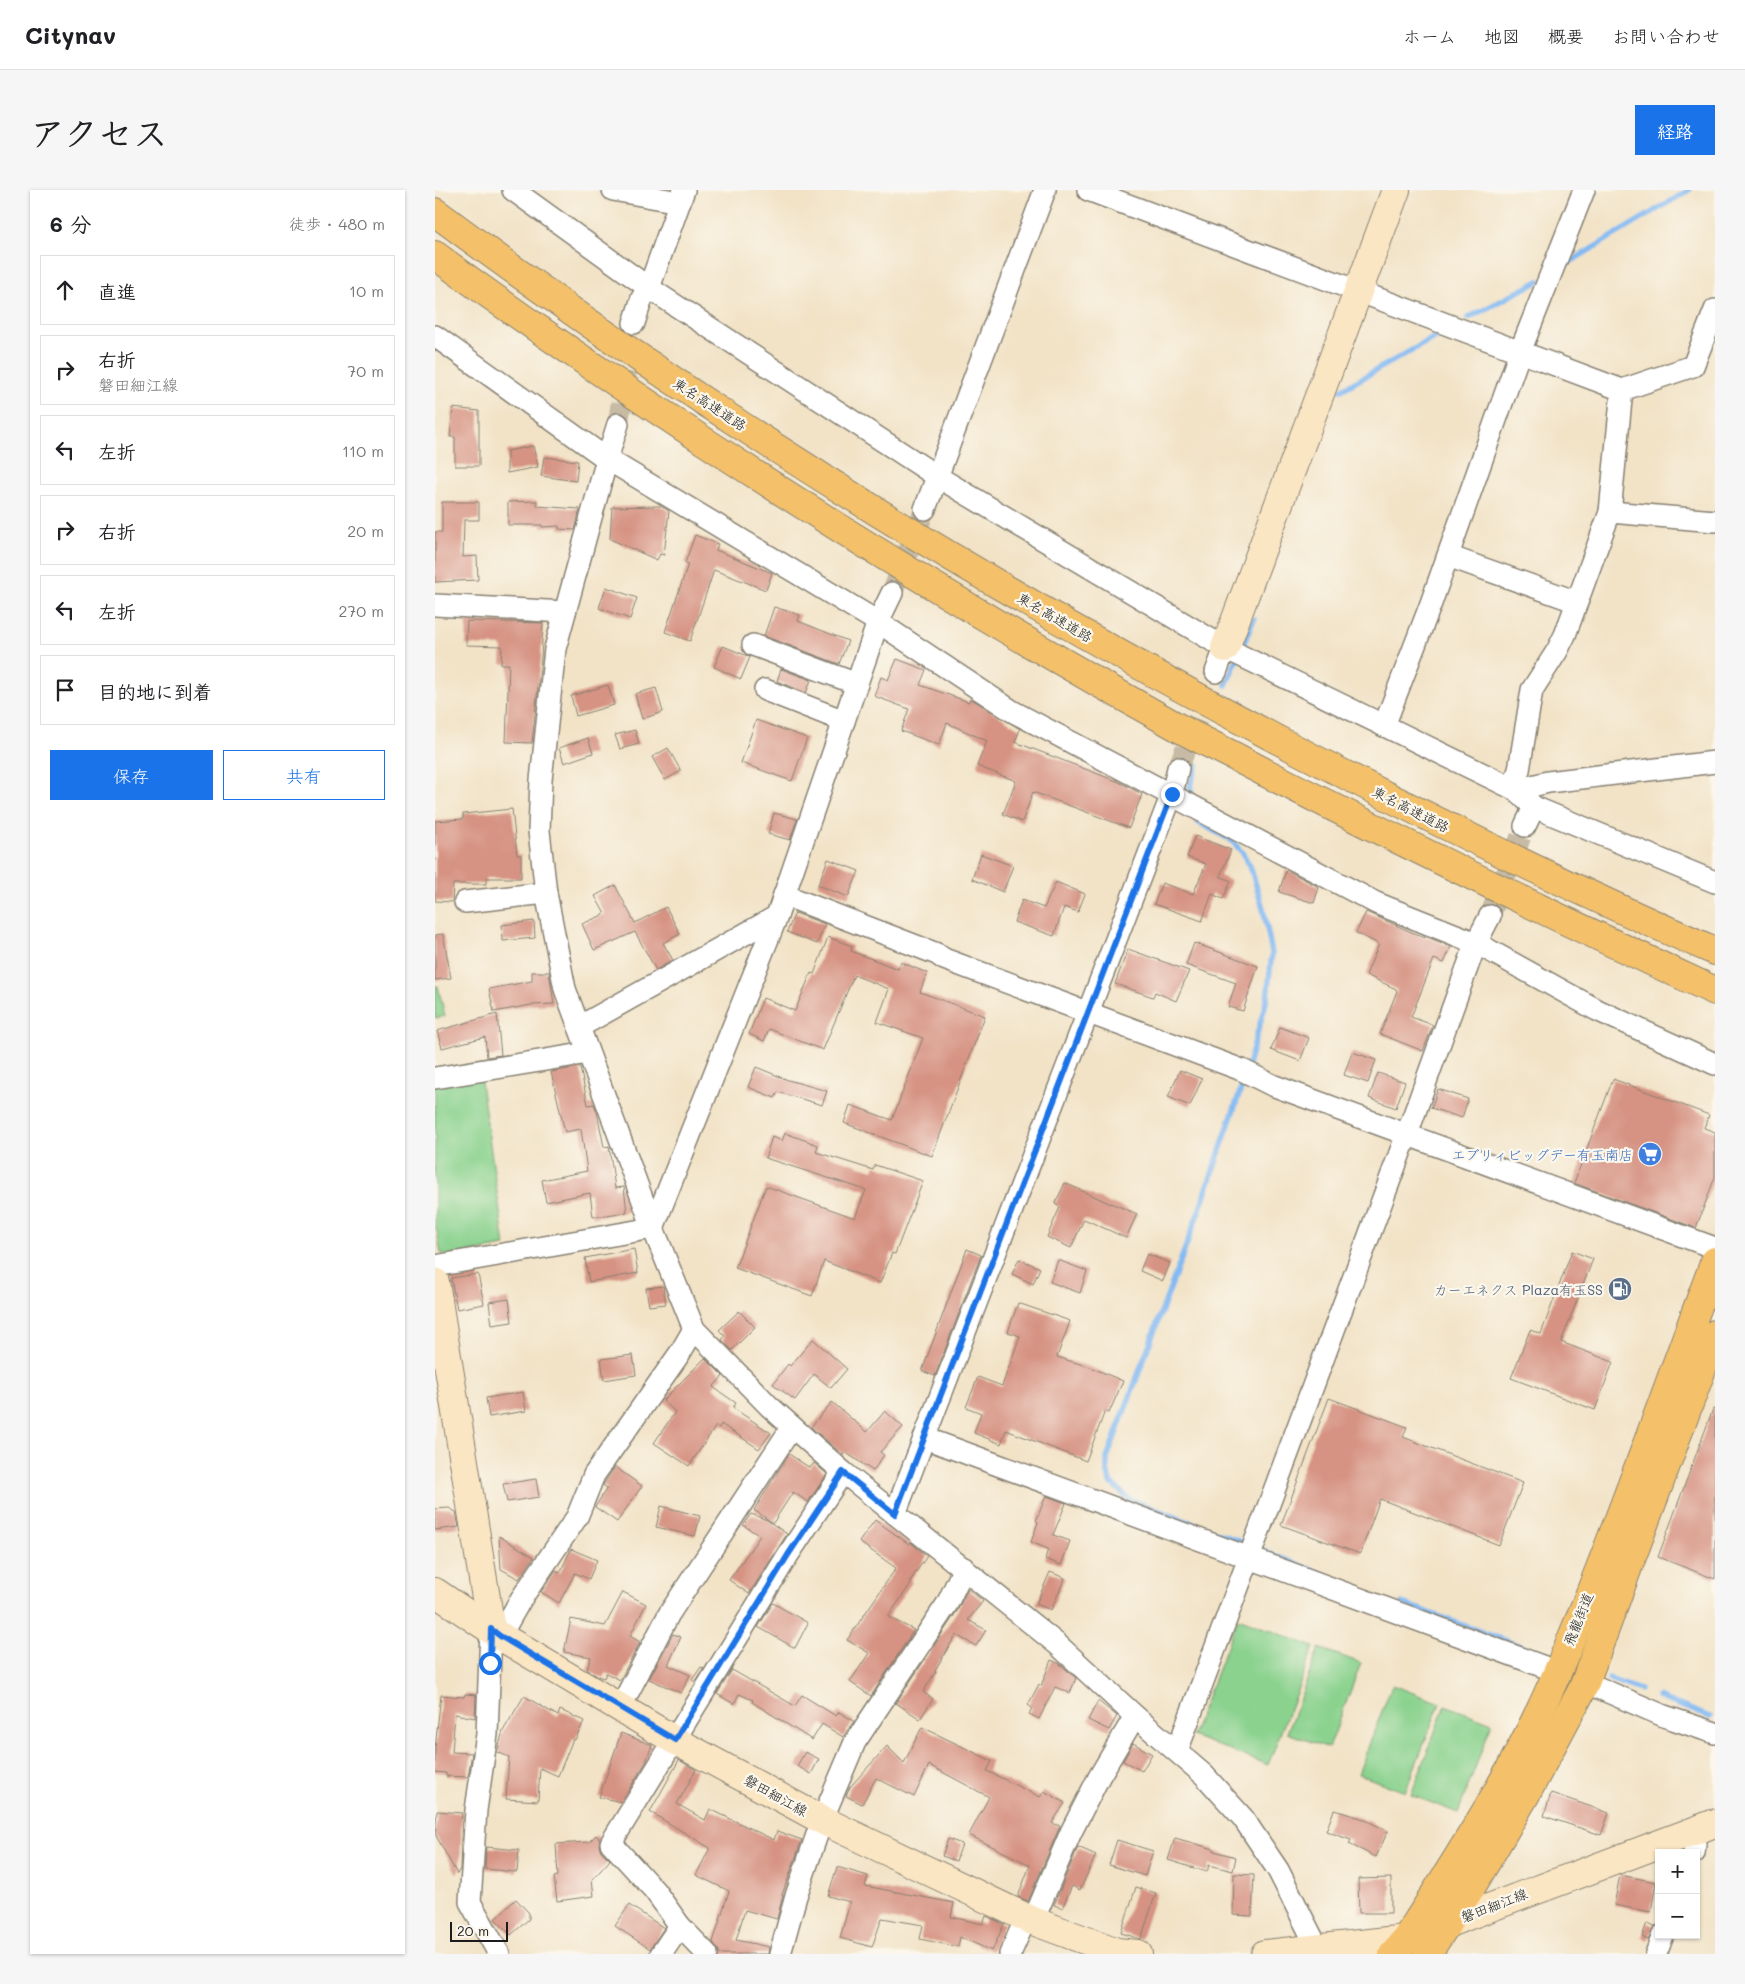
<!DOCTYPE html>
<html lang="ja">
<meta charset="utf-8">
<style>
:root{--surface:#fff;--page:#f6f6f6;--text:#202124;--muted:#757577;--line:#e0e0e0;--accent:#1a73e8}
body{margin:0;font-family:Mali,"Klee One",sans-serif;background:var(--page);color:var(--text)}
.controls{position:absolute;right:15px;bottom:15px;display:grid;overflow:hidden;border-radius:0px;box-shadow:0 1px 4px #0004}
.controls button{width:45px;height:45px;display:grid;place-items:center;padding:0;border:0;border-bottom:1px solid var(--line);background:var(--surface);color:var(--text);font:25px sans-serif}
.scale{position:absolute;left:15px;bottom:12px;width:58px;box-sizing:border-box;padding-left:5px;border:2px solid #1c1c1c;border-top:0;font-size:14px;line-height:18px;white-space:nowrap;color:#1c1c1c;-webkit-text-stroke:4px #fbf7ec;paint-order:stroke}
.stop{position:absolute;width:15px;height:15px;margin:-11px;border:4px solid #1a73e8;border-radius:50%;background:#fff}
.stop.end{background:#1a73e8;border-color:#fff;box-shadow:0 1px 5px #0008}
.list{margin:0;padding:0;list-style:none}
h2{display:flex;justify-content:space-between;align-items:center;height:65px;margin:0;padding:0 20px;font-size:21px}
h2 small{font-size:16px;font-weight:400;color:var(--muted)}
.list li{display:grid;grid-template-columns:32px 1fr auto;gap:15px;align-items:center;box-sizing:border-box;height:70px;margin:0 10px 10px;padding:0 10px;border:1px solid var(--line);border-radius:0px}
.list b{display:block;font-size:19px;white-space:nowrap}
.list p{margin:0;font-size:16px;white-space:nowrap;color:var(--muted)}
.list em{font-size:16px;font-style:normal;color:var(--muted)}
.actions{display:flex;gap:10px;padding:15px 20px}
.actions a{flex:1;padding:11px 0;border:1px solid var(--accent);border-radius:0px;text-align:center;font-size:18px;color:var(--accent)}
.actions .main{background:var(--accent);color:#fff}
.icon{flex:none;width:28px;height:28px;fill:none;stroke:currentColor;stroke-width:2;stroke-linecap:round;stroke-linejoin:round}
.map{position:relative;flex:none;width:1280px;height:1764px;overflow:hidden;border-radius:0px}
header{display:flex;align-items:center;gap:30px;box-sizing:border-box;height:70px;padding:0 25px;background:var(--surface);border-bottom:1px solid var(--line)}
header strong{font-size:24px}
nav{display:flex;gap:28px;margin-inline-start:auto;font-size:18px}
.intro{display:flex;align-items:center;justify-content:space-between;box-sizing:border-box;height:120px;padding:0 30px}
h1{margin:0;font-size:35px}
.button{padding:12px 22px;border-radius:0px;background:var(--accent);color:#fff;font-size:18px;font-weight:700}
main{display:flex;gap:30px;padding:0 30px}
aside{flex:1;background:var(--surface);border-radius:0px;box-shadow:0 1px 4px #0004}
.map>svg:first-child{display:block}
.green{fill:#8ad28e;stroke:#537755}
.lines{fill:none;stroke-linecap:round;stroke-linejoin:round}
.stream{stroke:#83baf3;stroke-width:5.5}
.building{fill:#d69282}
.street-tunnel{stroke:#c7bba5;stroke-width:21;stroke-dasharray:21 11;stroke-linecap:butt}
.street-casing{stroke:#878072;stroke-width:24}
.secondary-casing{stroke:#878072;stroke-width:30}
.highway-casing{stroke:#878072;stroke-width:30}
.street{stroke:#fff;stroke-width:21}
.secondary{stroke:#fbe6c3;stroke-width:28}
.highway{stroke:#f4c16a;stroke-width:28}
.route{stroke:#1a73e8;stroke-width:6}
.labels{text-anchor:middle;dominant-baseline:central;stroke-width:4.5;stroke-linejoin:round;paint-order:stroke}
.street-label{font-size:14px;fill:#1c1c1c;stroke:#fbf7ec}
.shop-label{font-size:14px;fill:#366cbe;stroke:#fbf7ec;text-anchor:end}
.service-label{font-size:14px;fill:#4e5e75;stroke:#fbf7ec;text-anchor:end}
</style>
<header>
<strong>Citynav</strong>
<nav><a>ホーム</a><a>地図</a><a>概要</a><a>お問い合わせ</a></nav>
</header>
<div class="intro"><h1>アクセス</h1><a class="button">経路</a></div>
<main>
<aside>
<h2>6 分<small>徒歩 · 480 m</small></h2>
<ul class="list">
<li><svg class="icon" aria-label="ahead" viewBox="0 0 24 24"><path d="M12 20V5M6 11l6-6 6 6"/></svg><div><b>直進</b></div><em>10 m</em></li>
<li><svg class="icon" aria-label="right" viewBox="0 0 24 24"><path d="M7 20v-9h11M14 6l5 5-5 5"/></svg><div><b>右折</b><p>磐田細江線</p></div><em>70 m</em></li>
<li><svg class="icon" aria-label="left" viewBox="0 0 24 24"><path d="M17 20v-9H6M10 6l-5 5 5 5"/></svg><div><b>左折</b></div><em>110 m</em></li>
<li><svg class="icon" aria-label="right" viewBox="0 0 24 24"><path d="M7 20v-9h11M14 6l5 5-5 5"/></svg><div><b>右折</b></div><em>20 m</em></li>
<li><svg class="icon" aria-label="left" viewBox="0 0 24 24"><path d="M17 20v-9H6M10 6l-5 5 5 5"/></svg><div><b>左折</b></div><em>270 m</em></li>
<li><svg class="icon" aria-label="arrive" viewBox="0 0 24 24"><path d="M6 21V4h12l-3 4 3 4H6"/></svg><div><b>目的地に到着</b></div></li>
</ul>
<div class="actions"><a class="main">保存</a><a>共有</a></div>
</aside>
<div class="map">
<svg width="1280" height="1764" viewBox="0 0 1280 1764">
<rect width="100%" height="100%" fill="#fbf7ec"/>
<filter id="ink" filterUnits="userSpaceOnUse"><feTurbulence type="fractalNoise" baseFrequency=".02" numOctaves="2"/><feDisplacementMap in="SourceGraphic" scale="10" xChannelSelector="R" yChannelSelector="G"/><feConvolveMatrix kernelMatrix="1 2 1 2 8 2 1 2 1" color-interpolation-filters="sRGB"/></filter>
<filter id="wash" filterUnits="userSpaceOnUse"><feTurbulence type="fractalNoise" baseFrequency=".0096" numOctaves="4" result="noise"/><feDisplacementMap in="SourceGraphic" scale="20" xChannelSelector="R" yChannelSelector="G"/><feGaussianBlur stdDeviation="1.12" result="paint"/><feColorMatrix in="noise" values="0 0 0 0 0 0 0 0 0 0 0 0 0 0 0 0 0 1.4 0 .05"/><feComposite in="paint" operator="in"/></filter>
<g filter="url(#wash)">
<rect width="100%" height="100%" fill="#f2e3c7"/>
<g class="green">
<path d="M0,796H3L10,826L0,828Z"/>
<path d="M45,886L70,1056L12,1066L6,1063L0,1031V894Z"/>
<path d="M803,1428L879,1457L833,1575L757,1546Z"/>
<path d="M884,1458L926,1473L894,1558L852,1543Z"/>
<path d="M957,1495L1005,1513L970,1602L923,1584Z"/>
<path d="M1010,1515L1057,1533L1023,1623L976,1605Z"/>
</g>
<g class="lines">
<g class="stream">
<path d="M1130,75L1254,0"/>
<path d="M1033,128L1104,91"/>
<path d="M906,200L1002,146"/>
<path d="M791,495L819,429"/>
<path d="M758,611L755,595L762,575"/>
<path d="M762,625L763,632L796,650L807,662L815,676L828,718L837,763L832,809L812,879"/>
<path d="M810,887L767,1013L672,1268V1279L675,1292L694,1309L814,1355"/>
<path d="M822,1359L893,1386"/>
<path d="M967,1413L1107,1464"/>
<path d="M1174,1489L1205,1500"/>
<path d="M1223,1507L1275,1527"/>
</g>
</g>
<g id="blocks">
<g class="building">
<path d="M18,218L44,221V276H20V247H15Z"/>
<path d="M98,256L103,277L72,283V261Z"/>
<path d="M109,267L143,271L141,291L106,286Z"/>
<path d="M102,311V316L145,319L140,340L124,339V336L107,337V335H73V312Z"/>
<path d="M7,312H44V330H29L28,367L42,366L43,390L0,392V342H7Z"/>
<path d="M220,316H226L234,321L229,365L225,364L222,370L175,349L177,317Z"/>
<path d="M260,345L283,354L281,360L337,383L331,400L279,380L255,451L230,442L253,374L250,373Z"/>
<path d="M171,397L202,408L195,429L164,418Z"/>
<path d="M339,417L365,425L363,431L413,451L404,474L329,446Z"/>
<path d="M32,431L108,433L106,468L97,553L71,552L74,474H66L67,456L31,455Z"/>
<path d="M288,456L315,467L306,489L279,477Z"/>
<path d="M462,469L491,480L485,495L534,512L535,509L538,510L585,539L580,552L684,592L707,604L694,638L598,602L587,632L568,624L581,591L542,576L552,551L512,533L504,555L466,541L474,519L439,506L446,487L453,490Z"/>
<path d="M346,479L376,490L371,503L342,491Z"/>
<path d="M173,495L179,515L141,526L136,506Z"/>
<path d="M221,498L228,522L207,529L200,504Z"/>
<path d="M321,530L372,548L357,591L306,573Z"/>
<path d="M200,540L204,554L185,559L180,545Z"/>
<path d="M153,548L158,563L129,573L124,558Z"/>
<path d="M233,558L246,581L230,590L217,567Z"/>
<path d="M77,619L82,665H86V688H51V694H18L17,712L0,711V631L28,629V624Z"/>
<path d="M339,623L362,629L355,650L333,644Z"/>
<path d="M760,646L796,660L785,686L796,691L788,709L777,704L767,731L719,714L727,693L758,704L771,674L752,667Z"/>
<path d="M546,664L578,676L568,702L537,689Z"/>
<path d="M393,669L424,681L413,707L383,695Z"/>
<path d="M851,680L884,697L879,713L844,702Z"/>
<path d="M621,692L650,704L643,722L629,717L619,746L579,732L587,710L609,718Z"/>
<path d="M180,695L200,733L231,717L245,744L228,753L238,770L221,780L200,742L159,760L147,734L170,724L160,706Z"/>
<path d="M931,722L990,748V746L1016,757L1009,773L999,769L976,827L998,835L988,861L945,844L962,801L961,799L931,785L944,754L921,743Z"/>
<path d="M360,723L390,734L382,754L352,742Z"/>
<path d="M99,731L100,748L68,751L67,735Z"/>
<path d="M8,744L16,788L0,790V745Z"/>
<path d="M393,747L417,756L416,761L463,779L466,772L492,783L485,802L550,826L497,966L409,933L415,915L457,930L488,848L442,832L454,799L419,785L388,860L334,839L329,851L314,844L328,808L360,821L376,783L379,784Z"/>
<path d="M759,753L823,776L808,821L793,817L801,793L751,775Z"/>
<path d="M693,759L754,781L741,811L720,802L718,807L680,794Z"/>
<path d="M97,782H114L119,814L96,815L59,822L54,799L97,791Z"/>
<path d="M62,824L66,865L52,867L50,847L7,858L2,841Z"/>
<path d="M845,837L874,848L865,871L836,860Z"/>
<path d="M917,862L941,870L933,893L909,885Z"/>
<path d="M145,877L153,915L159,914L162,922L169,957L174,956L180,998L189,997L192,1022L158,1027L155,1003L111,1012L107,990L152,981L146,939L130,942L116,882Z"/>
<path d="M321,877L353,890L392,901L387,915L343,902L340,908L313,897Z"/>
<path d="M745,880L767,889L755,916L733,907Z"/>
<path d="M943,883L970,892L961,918L934,908Z"/>
<path d="M1178,889L1274,925L1269,938L1280,942V987L1261,1038L1139,993Z"/>
<path d="M1003,899L1033,909L1027,928L996,918Z"/>
<path d="M350,943L383,955L381,962L438,980L440,975L488,991L460,1064L457,1063L445,1093L389,1071L377,1106L300,1078L331,996L420,1028L431,1000L330,968L337,947L347,951Z"/>
<path d="M630,993L676,1014V1013L702,1024L691,1048L649,1029L636,1058L612,1047L625,1017L620,1014Z"/>
<path d="M199,1059L203,1083L154,1092L150,1068Z"/>
<path d="M532,1059L546,1065L500,1186L487,1181Z"/>
<path d="M1137,1061L1158,1069L1126,1152L1178,1172L1160,1220L1076,1188L1095,1140L1106,1144Z"/>
<path d="M712,1064L735,1073L728,1091L705,1081Z"/>
<path d="M584,1069L605,1078L598,1094L577,1084Z"/>
<path d="M623,1070L652,1081L645,1103L615,1092Z"/>
<path d="M43,1084L49,1114L22,1119L16,1088Z"/>
<path d="M228,1096L231,1114L214,1116L211,1098Z"/>
<path d="M74,1109L77,1132L57,1135L54,1112Z"/>
<path d="M583,1113L635,1131L622,1167L655,1177L688,1191L674,1223L670,1221L651,1271L571,1240L566,1254L539,1243L546,1223L531,1217L543,1187L567,1196L585,1146L573,1142Z"/>
<path d="M304,1121L320,1137L297,1160L287,1150L290,1146L284,1140Z"/>
<path d="M378,1149L412,1179L396,1198L379,1184L360,1210L338,1194L353,1174L355,1176Z"/>
<path d="M198,1165L201,1185L169,1190L166,1169Z"/>
<path d="M270,1168L288,1186L278,1197L301,1213L298,1218L336,1243L324,1259L286,1234L284,1238L281,1236L254,1276L219,1253L240,1222L228,1210Z"/>
<path d="M88,1202L91,1221L54,1227L51,1208Z"/>
<path d="M894,1208L972,1237L968,1247L1088,1293L1064,1355L945,1309L925,1364L846,1335Z"/>
<path d="M397,1212L432,1242L450,1221L468,1237L445,1262L449,1265L438,1281L410,1262L408,1265L376,1237Z"/>
<path d="M1278,1219H1280V1389L1223,1367Z"/>
<path d="M354,1264L375,1278L379,1273L392,1284L373,1312L358,1302L338,1333L319,1320Z"/>
<path d="M180,1277L207,1296L182,1332L160,1317L172,1298L168,1295Z"/>
<path d="M101,1289L104,1307L72,1312L68,1294Z"/>
<path d="M611,1306L631,1313L618,1345L635,1351L626,1375L610,1369L613,1359L596,1352L603,1332L601,1331Z"/>
<path d="M226,1316L265,1326L260,1346L221,1337Z"/>
<path d="M14,1318L21,1322L24,1337L0,1340V1319Z"/>
<path d="M316,1324L332,1330L352,1344L314,1404L294,1390L325,1346L308,1335Z"/>
<path d="M440,1330L474,1354L475,1352L492,1366L475,1391L477,1392L453,1427L479,1440L436,1506L415,1492L434,1463L412,1450L461,1378L424,1352Z"/>
<path d="M64,1346L99,1367L84,1389L66,1379Z"/>
<path d="M136,1359L162,1370L154,1389L140,1383L124,1413L106,1402L121,1380L125,1383Z"/>
<path d="M615,1382L630,1388L616,1420L601,1414Z"/>
<path d="M533,1399L548,1411L533,1430L551,1440L541,1456L521,1445L500,1480L501,1481L488,1502L498,1509L485,1529L461,1513L522,1421Z"/>
<path d="M188,1402L211,1414L195,1446L205,1452L185,1490L171,1483L169,1488L162,1486L152,1480L156,1467L129,1462L136,1429L170,1436Z"/>
<path d="M338,1413L373,1433L360,1458L323,1437Z"/>
<path d="M238,1444L246,1447L233,1475L255,1485L246,1503L214,1489Z"/>
<path d="M616,1470L625,1474L641,1488L635,1503L620,1497L604,1529L594,1524L597,1518L593,1515L604,1494L606,1496Z"/>
<path d="M266,1477L269,1478L260,1492L257,1490Z"/>
<path d="M297,1480L360,1516L367,1505L401,1526L404,1522L419,1531L408,1547L387,1534L377,1550L317,1512L318,1510L304,1504L299,1514L282,1504Z"/>
<path d="M30,1504L41,1505L40,1528L20,1524L17,1562L37,1563L33,1587L11,1586V1583L0,1582V1558L6,1505L29,1507Z"/>
<path d="M89,1506L123,1526L125,1520L149,1531L140,1550L138,1549L123,1586L105,1578L103,1611L71,1609L74,1567L62,1562L68,1541Z"/>
<path d="M663,1511L682,1526L674,1540L653,1530Z"/>
<path d="M487,1537L557,1571L552,1581L605,1607L609,1601L630,1613L617,1633L625,1636L593,1711L583,1707L595,1675L534,1645L554,1607L494,1575L479,1607L441,1588L427,1614L411,1606L415,1597L452,1556L469,1573Z"/>
<path d="M186,1543L217,1555L211,1572L186,1612L164,1607Z"/>
<path d="M698,1553L717,1564L707,1581L688,1571Z"/>
<path d="M370,1562L384,1569L376,1584L362,1576Z"/>
<path d="M244,1570L261,1580L242,1614L270,1630L275,1619L339,1650L342,1641L367,1650L347,1705H348L342,1729L310,1720L301,1750L334,1757L333,1764H284V1761L278,1752L294,1701L261,1685L275,1658L215,1622Z"/>
<path d="M1116,1603L1174,1623L1166,1645L1109,1626Z"/>
<path d="M899,1620L926,1628L953,1641L941,1667L914,1654L916,1650L891,1641Z"/>
<path d="M2,1621L27,1623L25,1679L22,1684L0,1644Z"/>
<path d="M161,1645L165,1649L164,1655L166,1661L175,1670L157,1690L159,1706L122,1711L119,1687L123,1686L121,1654L154,1652Z"/>
<path d="M740,1648L779,1659V1661L801,1667L798,1681L774,1675L772,1682L733,1670Z"/>
<path d="M513,1649L527,1654L521,1671L507,1666Z"/>
<path d="M682,1650L718,1661L710,1686L674,1675Z"/>
<path d="M51,1657L84,1660L82,1682L50,1679Z"/>
<path d="M643,1657L661,1665L645,1700L637,1696L627,1718L619,1715Z"/>
<path d="M402,1677L433,1686L430,1696L519,1713L516,1727L548,1734L551,1726L569,1734L557,1761L525,1747L523,1757L485,1749L488,1735L447,1728L437,1757L405,1748L415,1712L393,1706Z"/>
<path d="M799,1684L819,1685L817,1726L798,1725Z"/>
<path d="M1185,1685L1221,1692L1216,1722L1179,1715Z"/>
<path d="M956,1688V1723H924L923,1689Z"/>
<path d="M701,1697L721,1703L706,1749L686,1743Z"/>
<path d="M81,1709L94,1723V1729L76,1745L60,1729Z"/>
<path d="M194,1715L229,1738L215,1759L180,1736Z"/>
<path d="M1212,1733L1220,1736L1213,1750L1207,1747Z"/>
</g>
</g>
</g>
<g filter="url(#ink)">
<use href="#blocks" fill-opacity="0" stroke="#878072" stroke-width="1"/>
<g class="lines">
<g class="street-tunnel">
<path d="M183,234L199,133"/>
<path d="M457,403L490,319"/>
<path d="M743,578L781,482"/>
<path d="M1055,726L1090,636"/>
</g>
<g class="street-casing">
<g id="street">
<path d="M78,0L214,98L503,287L790,458L1081,600L1099,617L1280,692"/>
<path d="M178,0L244,12"/>
<path d="M653,0L1187,200L1258,176L1280,120"/>
<path d="M199,133L207,108L214,98L249,0"/>
<path d="M0,146L172,269L443,432L577,521L941,713L1041,753L1162,820L1280,874"/>
<path d="M183,234L172,269L120,459L106,590L104,641L111,703L130,799L218,1038L259,1139L334,1216L408,1282L622,1454L700,1526L769,1585L808,1628L843,1680L883,1759"/>
<path d="M490,319L610,0"/>
<path d="M1175,322L1280,331"/>
<path d="M1013,366L1142,412"/>
<path d="M0,415L130,422"/>
<path d="M318,455L422,494"/>
<path d="M781,482L790,458"/>
<path d="M330,500L409,531"/>
<path d="M949,536L995,416L1085,162L1149,0"/>
<path d="M1077,598L1084,580L1097,500L1122,461L1130,445L1175,322L1187,200"/>
<path d="M1081,600L1113,592L1280,572"/>
<path d="M1090,636L1099,617"/>
<path d="M349,705L502,764L509,769L807,880L837,895L1280,1058"/>
<path d="M30,712L111,703"/>
<path d="M144,837L342,726"/>
<path d="M0,888L153,863"/>
<path d="M0,1076L218,1038L342,726L443,432L457,403"/>
<path d="M490,1248L1123,1482"/>
<path d="M460,1324L737,604L743,578"/>
<path d="M56,1439L52,1544L41,1620L35,1712L64,1764"/>
<path d="M65,1446L86,1409L142,1327L159,1285L245,1163L259,1139"/>
<path d="M1150,1492L1229,1526L1280,1543"/>
<path d="M185,1518L234,1424L357,1237"/>
<path d="M742,1561L972,944L1041,753L1055,726"/>
<path d="M1255,1642L1260,1654L1259,1663"/>
<path d="M598,1731L636,1642L664,1587L700,1526"/>
<path d="M226,1764L245,1736"/>
<path d="M272,1764L245,1736L220,1701L176,1653L353,1365L408,1282"/>
<path d="M345,1764L361,1706L387,1630L420,1552L512,1414L529,1378"/>
<path d="M575,1764L591,1728"/>
<path d="M1221,1764L1228,1745"/>
</g>
</g>
<g class="secondary-casing">
<g id="secondary">
<path d="M790,458L961,0"/>
<path d="M0,1092L56,1439"/>
<path d="M0,1402L65,1446L239,1550L387,1630L598,1731L682,1762L703,1764"/>
<path d="M830,1764L971,1749L1280,1633"/>
</g>
</g>
<g class="highway-casing">
<g id="highway">
<path d="M0,22C272,225 563,404 864,561C1001,632 1139,700 1280,761"/>
<path d="M0,65C88,130 178,191 269,251C424,353 583,449 746,539C768,551 790,561 812,573C966,653 1123,728 1280,801"/>
<path d="M958,1764L971,1749C1026,1663 1082,1577 1122,1483C1180,1348 1228,1208 1280,1071"/>
<path d="M992,1764L1037,1696L1090,1606L1148,1498L1280,1144"/>
</g>
</g>
<use href="#street" class="street"/>
<use href="#secondary" class="secondary"/>
<use href="#highway" class="highway"/>
</g>
</g>
<g class="lines" filter="url(#ink)">
<path class="route" d="M55,1473L56,1439L65,1446L240,1550L353,1365L408,1282L460,1324L737,604"/>
</g>
<defs>
<g id="supermarket-disc" transform="scale(1.25)"><circle r="9.5" fill="#3f7fe0" stroke="#fbf7ec"/><path d="M-6-5.5h2.5l.6 2H6L4.5 2H-2.5L-4.4-4H-6ZM-1.5 3.2a1.3 1.3 0 1 0 .1 0ZM3 3.2a1.3 1.3 0 1 0 .1 0Z" fill="#fff"/></g>
<g id="fuel-disc" transform="scale(1.25)"><circle r="9.5" fill="#5c6f8a" stroke="#fbf7ec"/><path d="M-5.5-6h7V0h2V4h1.3V-2.5L3-4.5l.8-.8L6-3V5H2.5V1h-1V6h-7ZM-4.2-4.7v3.2H.2V-4.7Z" fill="#fff"/></g>
</defs>
<g fill-rule="evenodd">
<use href="#supermarket-disc" x="1215" y="964"/>
<use href="#fuel-disc" x="1185" y="1099"/>
</g>
<g class="labels">
<g class="street-label">
<text transform="translate(275 214) rotate(33)">東名高速道路</text>
<text transform="translate(620 427) rotate(30)">東名高速道路</text>
<text transform="translate(976 619) rotate(27)">東名高速道路</text>
<text transform="translate(1143 1429) rotate(-68)">飛龍街道</text>
<text transform="translate(341 1605) rotate(29)">磐田細江線</text>
<text transform="translate(1059 1715) rotate(-21)">磐田細江線</text>
</g>
<g class="shop-label">
<text x="1198" y="964">エブリィビッグデー有玉南店</text>
</g>
<g class="service-label">
<text x="1168" y="1099">カーエネクス Plaza有玉SS</text>
</g>
</g>
</svg>
<div class="controls">
<button>+</button>
<button>−</button>
</div>
<div class="scale">20 m</div>
<div class="stop" style="left:55px;top:1473px"></div>
<div class="stop end" style="left:737px;top:604px"></div>
</div>
</main>
